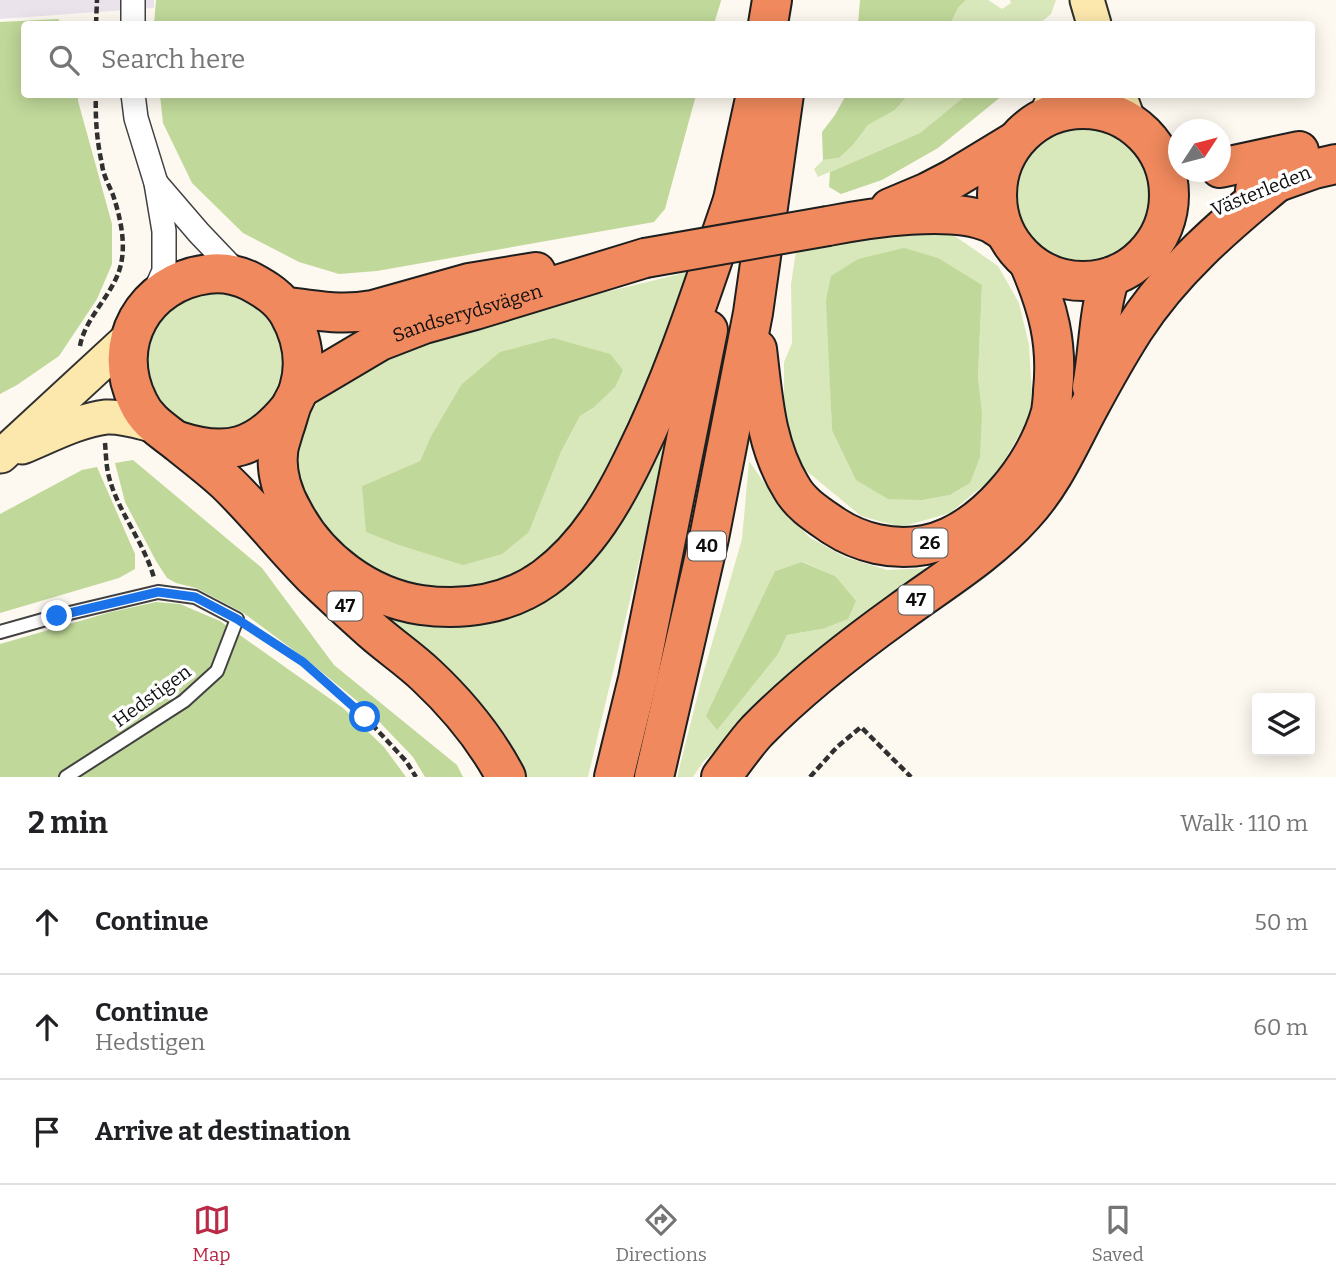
<!DOCTYPE html>
<meta charset="utf-8">
<style>
:root{--surface:#fff;--page:#f6f6f6;--text:#202124;--muted:#757577;--line:#e0e0e0;--accent:#ba2a47}
body{margin:0;font-family:Bitter,serif;background:var(--page);color:var(--text)}
.controls{position:absolute;right:21px;bottom:21px;display:grid;overflow:hidden;border-radius:7px;box-shadow:0 4px 18px #0003}
.controls button{width:63px;height:63px;display:grid;place-items:center;padding:0;border:0;border-bottom:2px solid var(--line);background:var(--surface);color:var(--text);font:35px sans-serif}
.compass{position:absolute;left:1168px;top:119px;width:63px;height:63px;border-radius:50%;background:var(--surface);box-shadow:0 4px 18px #0003;rotate:54deg}
.stop{position:absolute;width:21px;height:21px;margin:-16px;border:5px solid #1a73e8;border-radius:50%;background:#fff}
.stop.end{background:#1a73e8;border-color:#fff;box-shadow:0 2px 7px #0008}
.list{margin:0;padding:0;list-style:none}
h2{display:flex;justify-content:space-between;align-items:center;height:91px;margin:0;padding:0 28px;font-size:30px}
h2 small{font-size:23px;font-weight:400;color:var(--muted)}
.list li{display:grid;grid-template-columns:46px 1fr auto;gap:21px;align-items:center;box-sizing:border-box;height:105px;padding:0 28px;border-top:2px solid var(--line)}
.list b{display:block;font-size:26px;white-space:nowrap}
.list p{margin:0;font-size:23px;white-space:nowrap;color:var(--muted)}
.list em{font-size:23px;font-style:normal;color:var(--muted)}
.icon{flex:none;width:38px;height:38px;fill:none;stroke:currentColor;stroke-width:2;stroke-linecap:round;stroke-linejoin:round}
.map{position:relative;flex:none;width:1336px;height:777px;overflow:hidden}
.search{position:absolute;background:var(--surface);box-shadow:0 4px 18px #0003;left:21px;right:21px;top:21px;height:77px;display:flex;align-items:center;gap:18px;box-sizing:border-box;padding:0 24px;border-radius:7px;color:var(--muted);font-size:26px}
.sheet{height:406px;background:var(--surface)}
nav{display:flex;justify-content:space-around;align-items:center;box-sizing:border-box;height:98px;border-top:2px solid var(--line);background:var(--surface);font-size:19px;color:var(--muted)}
nav a{display:grid;justify-items:center;gap:4px}
nav .on{color:var(--accent)}
.map>svg:first-child{display:block}
.industrial{fill:#eae3ec}
.green{fill:#d9e8ba;fill-rule:evenodd}
.forest{fill:#c0d89a}
.lines{fill:none;stroke-linecap:round;stroke-linejoin:round}
.lane-casing{stroke:#414141;stroke-width:16}
.street-casing{stroke:#414141;stroke-width:26}
.secondary-casing{stroke:#303030;stroke-width:37}
.highway-casing{stroke:#1f1f1f;stroke-width:42}
.path{stroke:#303030;stroke-width:4.5;stroke-dasharray:7 3.5;stroke-linecap:butt}
.lane{stroke:#fff;stroke-width:12}
.street{stroke:#fff;stroke-width:23}
.secondary{stroke:#fce7ad;stroke-width:33}
.highway{stroke:#f0895d;stroke-width:38}
.highway-bridge-casing{stroke:#1f1f1f;stroke-width:42;stroke-linecap:butt}
.highway-bridge{stroke:#f0895d;stroke-width:38}
.route{stroke:#1a73e8;stroke-width:9}
.labels{text-anchor:middle;dominant-baseline:central;stroke-width:7;stroke-linejoin:round;paint-order:stroke}
.shield{fill:#fff;stroke:#565656;stroke-width:2}
.shield-label{font-size:18px;font-weight:bold;fill:#0e0e0e}
.street-label{font-size:19px;fill:#0e0e0e;stroke:#fff}
</style>
<div class="map">
<svg width="1336" height="777" viewBox="0 0 1336 777">
<rect width="100%" height="100%" fill="#fef9f0"/>
<path class="industrial" d="M0,0H154V8L0,19Z"/>
<g class="green">
<path d="M966,0H988L1002,9L1011,3L1010,0H1056L1051,14L1039,24H950L958,8Z"/>
<path d="M908,95H968L920,133L818,177L814,169L823,160L839,158L853,145L868,125L895,110Z"/>
<circle cx="1083" cy="198" r="70"/>
<path d="M899,230L949,232L998,266L1019,303L1029,345L1033,411L996,475L950,513L901,527L861,516L803,468L784,418V362L792,343L791,284L796,251ZM982,285L978,377L982,412L970,483L950,495L923,500L832,430L830,375Z"/>
<path d="M692,271L617,471L544,561L489,587L454,589L406,586L366,569L317,525L292,468L299,428L336,377L426,336ZM461,385L593,409L580,416L561,452L529,532L362,486L420,461L431,436Z"/>
<path d="M201,291H232L272,313L291,370L262,422L203,435L163,413L144,372L147,341L162,314L173,304Z"/>
<path d="M676,406L588,777H527L498,732L370,608L398,620L448,624L515,611Z"/>
<path d="M749,461L777,501L809,537L845,557L887,570L929,568L818,653L703,762L693,777H677L702,678L742,539ZM803,562L835,576L822,629L787,635L778,654L756,614L775,571Z"/>
</g>
<g class="forest">
<path d="M156,0H721V1L714,24H154Z"/>
<path d="M860,0H966L958,8L950,24H858Z"/>
<path d="M58,19L63,24H24V94L78,95V101L112,224V264L97,299L59,356L17,385L0,394V22Z"/>
<path d="M968,94L1003,95L938,148L882,180L841,194L829,187L830,172L920,133Z"/>
<path d="M160,95V94L696,95L665,209L654,222L377,271L339,274L299,262L243,233L192,183L163,123Z"/>
<path d="M846,95H908L895,110L868,125L853,145L839,158L823,160L822,132L835,115Z"/>
<path d="M904,248L938,258L982,285L978,377L982,412L980,457L970,483L950,495L923,500L888,499L856,480L832,430L826,300L831,276L858,259Z"/>
<path d="M553,338L610,354L623,370L615,387L592,409L580,416L561,452L529,532L502,554L463,565L399,545L366,532L362,486L420,461L431,436L461,385L500,352Z"/>
<path d="M133,460L262,568L334,665L457,765L463,777H425L413,757L367,709L307,660L242,612L196,588L176,583L167,578L156,561L125,502L115,463Z"/>
<path d="M97,467L135,554V569L119,578L0,613V514L82,470Z"/>
<path d="M802,562L835,576L856,601L848,619L822,629L787,635L778,654L717,730L706,716L775,571Z"/>
<path d="M156,602L180,604L220,621L343,708L384,747L406,777H0V644L111,612Z"/>
</g>
<g class="lines">
<g class="lane-casing">
<path id="lane" d="M0,632L57,616L158,592L195,597L237,619L217,671L184,701L66,777"/>
</g>
<g class="street-casing">
<g id="street">
<path d="M133,24V0"/>
<path d="M133,94L136,118L156,183L164,231V271L152,298"/>
<path d="M156,183L199,233L241,277"/>
</g>
</g>
<g class="secondary-casing">
<g id="secondary">
<path d="M1087,0L1094,24"/>
<path d="M1119,94L1129,122"/>
<path d="M1047,114L1055,94"/>
<path d="M22,447C47,437 79,420 106,417C123,416 140,422 156,426"/>
<path d="M1,456L130,337"/>
</g>
</g>
<g class="highway-casing">
<g id="highway">
<path d="M768,24L772,0"/>
<circle cx="1083" cy="195" r="86"/>
<path d="M1220,168L1299,151"/>
<path d="M1255,190L1314,169L1336,164"/>
<path d="M890,208L928,192L953,179L1014,142"/>
<path d="M828,226C869,218 952,205 991,223C995,225 1000,229 1004,231"/>
<path d="M727,227L756,94"/>
<path d="M285,307C318,310 338,316 373,310L469,283L536,272"/>
<path d="M757,349C763,398 765,444 791,487C800,504 818,515 834,526C860,543 893,551 925,545C983,533 1036,467 1051,412C1052,405 1053,398 1053,391C1058,343 1048,307 1029,263"/>
<path d="M1092,387C1099,350 1098,313 1110,277"/>
<path id="s1" d="M299,389L380,341L424,324L475,310L645,258"/>
<path d="M178,441C227,457 257,449 290,408"/>
<path d="M506,777C486,739 457,704 426,675C407,657 385,643 366,625C349,610 332,594 315,578C285,548 258,513 227,483C212,469 196,457 180,444C164,431 147,422 138,402C109,344 144,282 208,274C222,272 237,275 250,281C265,289 280,298 289,314C302,337 307,362 299,389C299,391 293,402 292,404C289,412 287,421 284,429C282,437 278,446 278,454C276,473 283,495 293,512C318,560 368,597 421,605C465,611 509,604 545,578C588,546 614,500 636,454C676,373 703,287 732,203"/>
<path d="M614,777L638,679L708,330"/>
<path d="M654,777L709,538L753,313L784,94"/>
<path d="M721,777C733,762 744,745 757,731C800,687 849,649 899,613C941,582 988,554 1023,515C1053,483 1069,444 1089,407C1103,381 1118,354 1134,329C1172,270 1224,226 1277,182"/>
</g>
</g>
<g class="path">
<path d="M96,24L97,0"/>
<path d="M80,346C85,317 115,293 121,264C126,242 120,216 113,195C109,185 103,175 102,164C97,142 95,118 96,94"/>
<path d="M105,443C106,454 106,466 109,477C118,512 144,542 154,578"/>
<path d="M249,627L303,662L365,717L406,761L416,777"/>
<path d="M810,777L837,747L861,727L911,777"/>
</g>
<use href="#lane" class="lane"/>
<use href="#street" class="street"/>
<use href="#secondary" class="secondary"/>
<use href="#highway" class="highway"/>
<g class="highway-bridge-casing">
<path id="highway-bridge" d="M645,258L828,226"/>
</g>
<use href="#highway-bridge" class="highway-bridge"/>
</g>
<g class="lines">
<path class="route" d="M57,616L158,592L195,597L237,619L303,662L365,717"/>
</g>
<g class="labels">
<g class="shield">
<rect x="912.5" y="528.5" width="35" height="29" rx="5"/>
<rect x="688" y="531.5" width="38" height="29" rx="5"/>
<rect x="898.5" y="585.5" width="35" height="29" rx="5"/>
<rect x="327.5" y="591.5" width="35" height="29" rx="5"/>
</g>
<g class="shield-label">
<text x="930" y="543">26</text>
<text x="707" y="546">40</text>
<text x="916" y="600">47</text>
<text x="345" y="606">47</text>
</g>
<g class="street-label">
<text transform="translate(1261 191) rotate(-22)">Västerleden</text>
<text stroke="none"><textPath href="#s1" startOffset="186">Sandserydsvägen</textPath></text>
<text transform="translate(152 696) rotate(-36)">Hedstigen</text>
</g>
</g>
</svg>
<div class="controls">
<button><svg class="icon" aria-label="layers" viewBox="0 0 24 24"><path d="M12 4l9 5-9 5-9-5zM3 14l9 5 9-5"/></svg></button>
</div>
<svg class="compass" viewBox="-18 -18 36 36"><path d="M0-13l5 13h-10z" fill="#e53935"/><path d="M0 13l5-13h-10z" fill="#757577"/></svg>
<div class="stop" style="left:365px;top:717px"></div>
<div class="stop end" style="left:57px;top:616px"></div>
<div class="search"><svg class="icon" aria-label="search" viewBox="0 0 24 24"><circle cx="10" cy="10" r="6"/><path d="M15 15l6 6"/></svg>Search here</div>
</div>
<section class="sheet">
<h2>2 min<small>Walk · 110 m</small></h2>
<ul class="list">
<li><svg class="icon" aria-label="ahead" viewBox="0 0 24 24"><path d="M12 20V5M6 11l6-6 6 6"/></svg><div><b>Continue</b></div><em>50 m</em></li>
<li><svg class="icon" aria-label="ahead" viewBox="0 0 24 24"><path d="M12 20V5M6 11l6-6 6 6"/></svg><div><b>Continue</b><p>Hedstigen</p></div><em>60 m</em></li>
<li><svg class="icon" aria-label="arrive" viewBox="0 0 24 24"><path d="M6 21V4h12l-3 4 3 4H6"/></svg><div><b>Arrive at destination</b></div></li>
</ul>
</section>
<nav>
<a class="on"><svg class="icon" aria-label="map" viewBox="0 0 24 24"><path d="M3 6l6-2 6 2 6-2v14l-6 2-6-2-6 2zM9 4v14M15 6v14"/></svg>Map</a>
<a><svg class="icon" aria-label="directions" viewBox="0 0 24 24"><path d="M12 3l9 9-9 9-9-9zM9 14v-3h6M13 9l2 2-2 2"/></svg>Directions</a>
<a><svg class="icon" aria-label="saved" viewBox="0 0 24 24"><path d="M7 4h10v16l-5-4-5 4z"/></svg>Saved</a>
</nav>
